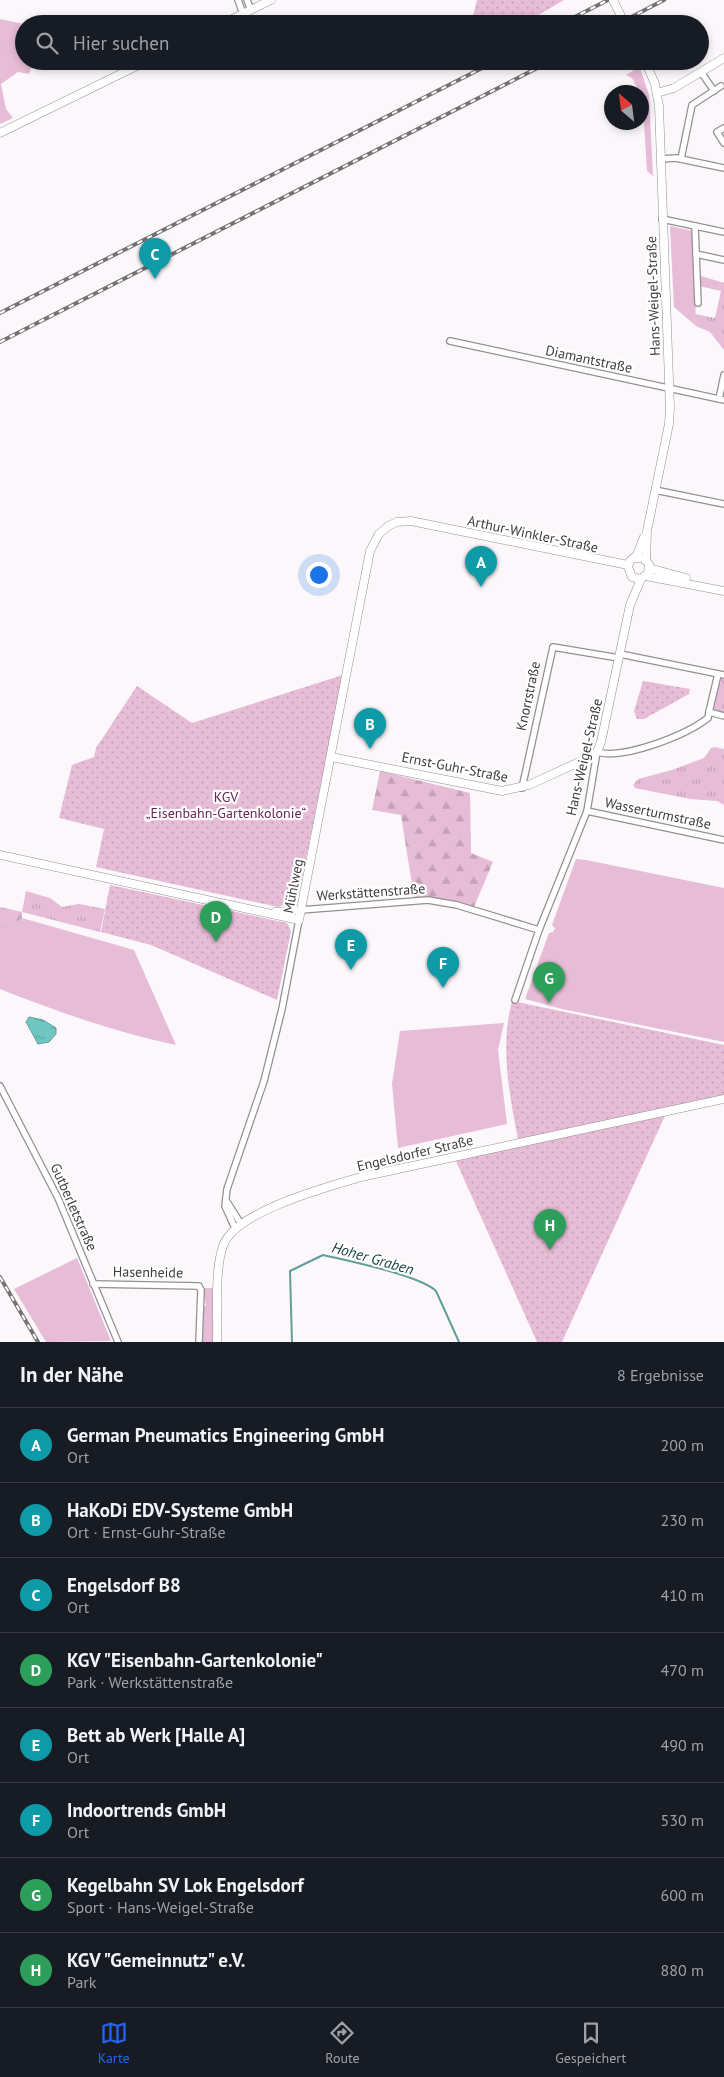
<!DOCTYPE html>
<html lang="de">
<meta charset="utf-8">
<style>
:root{--surface:#171b24;--page:#242831;--text:#f1f3f6;--muted:#9ea1a6;--line:#363941;--accent:#2563eb}
body{margin:0;font-family:"PT Sans",sans-serif;background:var(--page);color:var(--text)}
.compass{position:absolute;left:604px;top:85px;width:45px;height:45px;border-radius:50%;background:var(--surface);box-shadow:0 2px 8px #0003;rotate:332deg}
.you{position:absolute;left:318px;top:574px;width:18px;height:18px;margin:-12px;border:4px solid #fff;border-radius:50%;background:#1a73e8;box-shadow:0 0 0 8px #1a73e833}
.badge{display:grid;place-items:center;width:32px;height:32px;border-radius:50%;background:var(--accent);color:#fff;font-size:16px;font-weight:700}
.pin{position:absolute;translate:-50% -41px;filter:drop-shadow(0 1px 2px #0008)}
.pin::after{content:'';position:absolute;top:26px;width:18px;height:15px;background:inherit;clip-path:polygon(0 0,100% 0,50% 100%)}
.list{margin:0;padding:0;list-style:none}
h2{display:flex;justify-content:space-between;align-items:center;height:65px;margin:0;padding:0 20px;font-size:21px}
h2 small{font-size:16px;font-weight:400;color:var(--muted)}
.list li{display:grid;grid-template-columns:32px 1fr auto;gap:15px;align-items:center;box-sizing:border-box;height:75px;padding:0 20px;border-top:1px solid var(--line)}
.list b{display:block;font-size:19px;white-space:nowrap}
.list p{margin:0;font-size:16px;white-space:nowrap;color:var(--muted)}
.list em{font-size:16px;font-style:normal;color:var(--muted)}
.icon{flex:none;width:28px;height:28px;fill:none;stroke:currentColor;stroke-width:2;stroke-linecap:round;stroke-linejoin:round}
.map{position:relative;flex:none;width:724px;height:1342px;overflow:hidden}
.search{position:absolute;background:var(--surface);box-shadow:0 2px 8px #0003;left:15px;right:15px;top:15px;height:55px;display:flex;align-items:center;gap:12px;box-sizing:border-box;padding:0 18px;border-radius:28px;color:var(--muted);font-size:19px}
.sheet{height:665px;background:var(--surface)}
nav{display:flex;justify-content:space-around;align-items:center;box-sizing:border-box;height:70px;border-top:1px solid var(--line);background:var(--surface);font-size:14px;color:var(--muted)}
nav a{display:grid;justify-items:center;gap:2px}
nav .on{color:var(--accent)}
.map>svg:first-child{display:block}
.grass{fill:#e6bcd6}
.forest{fill:url(#forest-firs)}
.park{fill:url(#park-tufts)}
.garden{fill:url(#garden-dots)}
.water{fill:url(#water-ripples);stroke:#619d99}
.lines{fill:none;stroke-linecap:round;stroke-linejoin:round}
.stream{stroke:#619d99;stroke-width:2}
.street-casing{stroke:#948f92;stroke-width:8}
.secondary-casing{stroke:#948f92;stroke-width:9}
.street{stroke:#fff;stroke-width:5.5}
.secondary{stroke:#fff;stroke-width:8}
.rail-casing{stroke:#757274;stroke-width:4}
.rail{stroke:#fff;stroke-width:2;stroke-dasharray:5.5;stroke-linecap:butt}
.secondary-bridge-casing{stroke:#948f92;stroke-width:9;stroke-linecap:butt}
.secondary-bridge{stroke:#fff;stroke-width:8}
.labels{text-anchor:middle;dominant-baseline:central;stroke-width:4.5;stroke-linejoin:round;paint-order:stroke}
.street-label{font-size:14px;fill:#3e3c3d;stroke:#fff}
.park-label{font-size:14px;fill:#692556;stroke:#fff}
.water-label{font-size:15px;font-style:italic;fill:#153e3c;stroke:#fff}
</style>
<div class="map">
<svg width="724" height="1342" viewBox="0 0 724 1342">
<defs>
<pattern id="forest-firs" width="22" height="20" patternUnits="userSpaceOnUse" patternTransform="scale(1.25)"><rect width="22" height="20" fill="#e6bcd6"/><path d="M5 1l3.5 6h-7zM16 11l3.5 6h-7z" fill="#c6a2b9"/></pattern>
<pattern id="park-tufts" width="24" height="20" patternUnits="userSpaceOnUse" patternTransform="scale(1.25)"><rect width="24" height="20" fill="#e6bcd6"/><path d="M3 7l-1-3M5 7V3M7 7l1-3M15 17l-1-3M17 17v-4M19 17l1-3" fill="none" stroke="#c6a2b9"/></pattern>
<pattern id="garden-dots" width="8" height="8" patternUnits="userSpaceOnUse" patternTransform="scale(1.25)"><rect width="8" height="8" fill="#e6bcd6"/><path d="M2 2h.1M6 6h.1" fill="none" stroke="#c6a2b9" stroke-width="1.8" stroke-linecap="round"/></pattern>
<pattern id="water-ripples" width="26" height="14" patternUnits="userSpaceOnUse" patternTransform="scale(1.25)"><rect width="26" height="14" fill="#70c6c1"/><path d="M2 4q2-2 4 0t4 0M15 11q2-2 4 0t4 0" fill="none" stroke="#5da29e"/></pattern>
</defs>
<rect width="100%" height="100%" fill="#fcf7fa"/>
<g class="grass">
<path d="M0,19L24,24V61H34L29,74L18,72L1,84L6,109L13,118L0,124Z"/>
<path d="M637,68H640L649,95L653,176L647,171L642,92H639L632,78L626,75Z"/>
<path d="M670,226L693,231L696,326L674,307Z"/>
<path d="M576,859L586,860L724,888V1042L562,1009L525,999L549,933L553,932L555,928L552,925Z"/>
<path d="M22,918L134,950L176,1045C115,1032 58,1012 0,989V932Z"/>
<path d="M504,1023L498,1050L507,1124L398,1148L392,1084L400,1031Z"/>
<path d="M77,1258L111,1341L46,1342L14,1289Z"/>
<path d="M203,1288H216L214,1342H202L203,1306H206Z"/>
</g>
<g class="forest">
<path d="M380,771L470,793L471,853L493,862L474,907L432,897H414L401,815L372,810Z"/>
<path d="M0,907L22,912V918L0,932Z"/>
</g>
<g class="park">
<path d="M698,275L724,283V350L710,332L696,326L695,314L715,318L721,291L699,286Z"/>
<path d="M719,678L724,679V713L712,711Z"/>
<path d="M715,747L724,749V805L717,801L690,799L635,788L633,785L638,779L672,770L704,758L711,748Z"/>
<path d="M26,891L50,898L62,907L79,904L105,909L100,932L22,912Z"/>
</g>
<g class="garden">
<path d="M477,0H564L523,24H471Z"/>
<path d="M343,675L299,893L290,903L278,907L96,867L104,829L59,818L72,765L94,757L96,748L137,686L192,723Z"/>
<path d="M643,681L690,689L689,694L644,719H637L634,711Z"/>
<path d="M110,885L287,923L291,931L277,1000L151,945L101,932Z"/>
<path d="M512,1001L724,1045V1096L669,1107L562,1342H537L455,1159L522,1144L521,1139H518C509,1092 500,1048 512,1001Z"/>
</g>
<path class="water" d="M29,1017L43,1020L56,1028V1034L49,1042L38,1044L26,1022Z"/>
<g class="lines">
<path class="stream" d="M292,1342L290,1271L323,1255C348,1261 419,1275 436,1291L459,1342"/>
<g class="street-casing">
<g id="street">
<path d="M238,0L243,14"/>
<path d="M247,0L251,10"/>
<path d="M701,72L714,91"/>
<path d="M724,128L717,132L724,143"/>
<path d="M661,159L676,158L724,168"/>
<path d="M681,159L692,105L721,86"/>
<path d="M662,219L724,232"/>
<path d="M695,226L698,303"/>
<path d="M696,254L724,260"/>
<path d="M450,341L724,400"/>
<path d="M719,399L724,375"/>
<path d="M655,490L724,504"/>
<path d="M620,654L724,675"/>
<path d="M709,712L718,674"/>
<path d="M522,788L553,647L619,658"/>
<path d="M587,811L724,840"/>
<path d="M301,910L428,900L457,905L539,930"/>
<path d="M515,1000L539,930L587,811L597,752C624,760 686,735 708,718L709,712L724,716"/>
<path d="M0,1086L58,1198L118,1342"/>
<path d="M226,1200L241,1224"/>
<path d="M235,1228L225,1206L227,1189L264,1081L282,1009L299,920"/>
<path d="M93,1284L199,1286L201,1290L199,1342"/>
</g>
</g>
<g class="secondary-casing">
<g id="secondary">
<path d="M222,24L271,0"/>
<path d="M645,61L655,84L659,106L670,408L669,424L647,531L646,560"/>
<path d="M657,93L674,88L724,58"/>
<path d="M0,133L147,61"/>
<path d="M635,558H643L649,564L648,573L641,579L632,577L628,567L630,561L637,555L644,537"/>
<path d="M649,568L686,578"/>
<path d="M646,576L724,591"/>
<path d="M331,757L502,791L529,785L590,757L597,752L601,742L630,605L641,579"/>
<path d="M0,855L299,920L370,551L379,534L388,526L397,522L411,521L628,565"/>
<path d="M275,912L301,910"/>
<path d="M217,1342C218,1314 214,1272 223,1246C235,1211 328,1187 361,1177L724,1099"/>
</g>
</g>
<use href="#street" class="street"/>
<use href="#secondary" class="secondary"/>
<g class="rail-casing">
<g id="rail">
<path d="M561,24L608,0"/>
<path d="M618,24L664,0"/>
<path d="M0,313L496,61"/>
<path d="M0,342L551,61"/>
<path d="M0,1277L38,1342"/>
</g>
</g>
<use href="#rail" class="rail"/>
<g class="secondary-bridge-casing">
<path id="secondary-bridge" d="M613,0L625,24"/>
</g>
<use href="#secondary-bridge" class="secondary-bridge"/>
</g>
<g class="labels">
<g class="street-label">
<text transform="translate(653 296) rotate(-92)">Hans-Weigel-Straße</text>
<text transform="translate(589 359) rotate(12)">Diamantstraße</text>
<text transform="translate(533 534) rotate(12)">Arthur-Winkler-Straße</text>
<text transform="translate(528 696) rotate(-78)">Knorrstraße</text>
<text transform="translate(584 757) rotate(-77)">Hans-Weigel-Straße</text>
<text transform="translate(455 767) rotate(11)">Ernst-Guhr-Straße</text>
<text transform="translate(658 813) rotate(12)">Wasserturmstraße</text>
<text transform="translate(293 886) rotate(-79)">Mühlweg</text>
<text transform="translate(371 892) rotate(-4)">Werkstättenstraße</text>
<text transform="translate(415 1153) rotate(-13)">Engelsdorfer Straße</text>
<text transform="translate(74 1207) rotate(66)">Gutberletstraße</text>
<text transform="translate(148 1272) rotate(1)">Hasenheide</text>
</g>
<g class="park-label">
<text x="226" y="797">KGV<tspan x="226" dy="16">„Eisenbahn-Gartenkolonie“</tspan></text>
</g>
<g class="water-label">
<text transform="translate(373 1258) rotate(16)">Hoher Graben</text>
</g>
</g>
</svg>
<svg class="compass" viewBox="-18 -18 36 36"><path d="M0-13l5 13h-10z" fill="#e53935"/><path d="M0 13l5-13h-10z" fill="#9ea1a6"/></svg>
<div class="you"></div>
<div class="pin badge" style="left:481px;top:587px;background:#0f9aa8">A</div>
<div class="pin badge" style="left:370px;top:749px;background:#0f9aa8">B</div>
<div class="pin badge" style="left:155px;top:279px;background:#0f9aa8">C</div>
<div class="pin badge" style="left:216px;top:942px;background:#2e9e5b">D</div>
<div class="pin badge" style="left:351px;top:970px;background:#0f9aa8">E</div>
<div class="pin badge" style="left:443px;top:988px;background:#0f9aa8">F</div>
<div class="pin badge" style="left:549px;top:1003px;background:#2e9e5b">G</div>
<div class="pin badge" style="left:550px;top:1250px;background:#2e9e5b">H</div>
<div class="search"><svg class="icon" aria-label="search" viewBox="0 0 24 24"><circle cx="10" cy="10" r="6"/><path d="M15 15l6 6"/></svg>Hier suchen</div>
</div>
<section class="sheet">
<h2>In der Nähe<small>8 Ergebnisse</small></h2>
<ul class="list">
<li><span class="badge" style="background:#0f9aa8">A</span><div><b>German Pneumatics Engineering GmbH</b><p>Ort</p></div><em>200 m</em></li>
<li><span class="badge" style="background:#0f9aa8">B</span><div><b>HaKoDi EDV-Systeme GmbH</b><p>Ort · Ernst-Guhr-Straße</p></div><em>230 m</em></li>
<li><span class="badge" style="background:#0f9aa8">C</span><div><b>Engelsdorf B8</b><p>Ort</p></div><em>410 m</em></li>
<li><span class="badge" style="background:#2e9e5b">D</span><div><b>KGV &quot;Eisenbahn-Gartenkolonie&quot;</b><p>Park · Werkstättenstraße</p></div><em>470 m</em></li>
<li><span class="badge" style="background:#0f9aa8">E</span><div><b>Bett ab Werk [Halle A]</b><p>Ort</p></div><em>490 m</em></li>
<li><span class="badge" style="background:#0f9aa8">F</span><div><b>Indoortrends GmbH</b><p>Ort</p></div><em>530 m</em></li>
<li><span class="badge" style="background:#2e9e5b">G</span><div><b>Kegelbahn SV Lok Engelsdorf</b><p>Sport · Hans-Weigel-Straße</p></div><em>600 m</em></li>
<li><span class="badge" style="background:#2e9e5b">H</span><div><b>KGV &quot;Gemeinnutz&quot; e.V.</b><p>Park</p></div><em>880 m</em></li>
</ul>
</section>
<nav>
<a class="on"><svg class="icon" aria-label="map" viewBox="0 0 24 24"><path d="M3 6l6-2 6 2 6-2v14l-6 2-6-2-6 2zM9 4v14M15 6v14"/></svg>Karte</a>
<a><svg class="icon" aria-label="directions" viewBox="0 0 24 24"><path d="M12 3l9 9-9 9-9-9zM9 14v-3h6M13 9l2 2-2 2"/></svg>Route</a>
<a><svg class="icon" aria-label="saved" viewBox="0 0 24 24"><path d="M7 4h10v16l-5-4-5 4z"/></svg>Gespeichert</a>
</nav>
